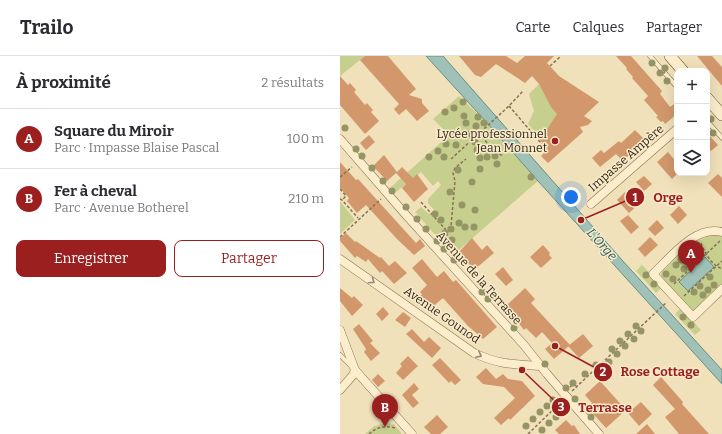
<!DOCTYPE html>
<html lang="fr">
<meta charset="utf-8">
<style>
:root{--surface:#fff;--page:#f2f2f3;--text:#2b2b33;--muted:#7c7c81;--line:#e1e1e2;--accent:#9c1f1f}
body{margin:0;font-family:Bitter,serif;background:var(--page);color:var(--text)}
.controls{position:absolute;right:12px;top:12px;display:grid;overflow:hidden;border-radius:8px;box-shadow:0 4px 16px #0002}
.controls button{width:36px;height:36px;display:grid;place-items:center;padding:0;border:0;border-bottom:1px solid var(--line);background:var(--surface);color:var(--text);font:20px sans-serif}
.you{position:absolute;left:231px;top:141px;width:14px;height:14px;margin:-10px;border:3px solid #fff;border-radius:50%;background:#1a73e8;box-shadow:0 0 0 6px #1a73e833}
.badge{display:grid;place-items:center;width:26px;height:26px;border-radius:50%;background:var(--accent);color:#fff;font-size:13px;font-weight:700}
.pin{position:absolute;translate:-50% -33px;filter:drop-shadow(0 1px 2px #0008)}
.pin::after{content:'';position:absolute;top:21px;width:14px;height:12px;background:inherit;clip-path:polygon(0 0,100% 0,50% 100%)}
.list{margin:0;padding:0;list-style:none}
h2{display:flex;justify-content:space-between;align-items:center;height:52px;margin:0;padding:0 16px;font-size:17px}
h2 small{font-size:13px;font-weight:400;color:var(--muted)}
.list li{display:grid;grid-template-columns:26px 1fr auto;gap:12px;align-items:center;box-sizing:border-box;height:60px;padding:0 16px;border-top:1px solid var(--line)}
.list b{display:block;font-size:15px;white-space:nowrap}
.list p{margin:0;font-size:13px;white-space:nowrap;color:var(--muted)}
.list em{font-size:13px;font-style:normal;color:var(--muted)}
.actions{display:flex;gap:8px;padding:12px 16px}
.actions a{flex:1;padding:9px 0;border:1px solid var(--accent);border-radius:8px;text-align:center;font-size:14px;color:var(--accent)}
.actions .main{background:var(--accent);color:#fff}
.icon{flex:none;width:22px;height:22px;fill:none;stroke:currentColor;stroke-width:2;stroke-linecap:round;stroke-linejoin:round}
.map{position:relative;flex:none;width:382px;height:378px;overflow:hidden}
header{display:flex;align-items:center;gap:24px;box-sizing:border-box;height:56px;padding:0 20px;background:var(--surface);border-bottom:1px solid var(--line)}
header strong{font-size:19px}
nav{display:flex;gap:22px;margin-inline-start:auto;font-size:14px}
main{display:flex}
aside{flex:1;background:var(--surface)}
.map>svg:first-child{display:block}
.green{fill:#c7cf8e}
.water{fill:#9fc1b7;stroke:#668f85}
.building{fill:#d2986c}
.lines{fill:none;stroke-linecap:round;stroke-linejoin:round}
.lane-casing{stroke:#897053;stroke-width:5}
.street-casing{stroke:#897053;stroke-width:9}
.secondary-casing{stroke:#6a5137;stroke-width:12}
.path{stroke:#897053;stroke-width:1.5;stroke-dasharray:3 2;stroke-linecap:butt}
.lane{stroke:#fceecd;stroke-width:4}
.street{stroke:#fceecd;stroke-width:8}
.secondary{stroke:#fceecd;stroke-width:11}
.tree{fill:#949464}
.oneway{stroke:#998b74}
.poi-dot{fill:#9c1f1f;stroke:#f8ebca;stroke-width:1.5}
.labels{text-anchor:middle;dominant-baseline:central;stroke-width:3;stroke-linejoin:round;paint-order:stroke}
.poi-label{font-size:12px;fill:#36281a;stroke:#f8ebca;text-anchor:end}
.street-label{font-size:12px;fill:#36281a;stroke:#f8ebca}
.water-label{font-size:13px;font-style:italic;fill:#275855;stroke:#f8ebca}
.leader{fill:none;stroke:#9c1f1f;stroke-width:1.5}
.callout-dot{fill:#9c1f1f;stroke:#f8ebca;stroke-width:1.5}
.mark-label{font-size:12px;text-anchor:middle;font-weight:bold;fill:#fff}
.callout-label{font-size:13px;text-anchor:middle;font-weight:bold;fill:#9c1f1f;stroke:#f8ebca;stroke-width:3;stroke-linejoin:round;paint-order:stroke}
</style>
<header>
<strong>Trailo</strong>
<nav><a>Carte</a><a>Calques</a><a>Partager</a></nav>
</header>
<main>
<aside>
<h2>À proximité<small>2 résultats</small></h2>
<ul class="list">
<li><span class="badge">A</span><div><b>Square du Miroir</b><p>Parc · Impasse Blaise Pascal</p></div><em>100 m</em></li>
<li><span class="badge">B</span><div><b>Fer à cheval</b><p>Parc · Avenue Botherel</p></div><em>210 m</em></li>
</ul>
<div class="actions"><a class="main">Enregistrer</a><a>Partager</a></div>
</aside>
<div class="map">
<svg width="382" height="378" viewBox="0 0 382 378">
<rect width="100%" height="100%" fill="#f1e1ba"/>
<g class="green">
<path d="M0,0H25L0,20Z"/>
<path d="M199,28L222,63L201,83L188,68L194,55L189,38Z"/>
<path d="M119,40L148,68L198,125L113,199L75,156L81,151L89,158L94,154L88,147V143L101,129L98,125L93,130L81,116L56,136L51,131L109,79L93,63Z"/>
<path d="M0,145L15,164L0,178Z"/>
<path d="M370,179H382V230L356,254L352,255L321,222V217L357,181L360,184Z"/>
<path d="M302,209L323,231L316,237L296,215Z"/>
<path d="M341,252L361,274L355,279L335,258Z"/>
<path d="M46,367L54,368L62,378H25L34,370Z"/>
</g>
<g class="water">
<path d="M86,0H103L282,204L382,314V328L198,125L148,68Z"/>
<path d="M365,201L374,211L348,235L339,226Z"/>
</g>
<g class="building">
<path d="M25,0H48L76,33L69,39L82,43V47L89,55L77,65L66,53L59,59L54,53L59,48L20,4Z"/>
<path d="M119,0H166L177,7L185,0H214L207,7L219,20L259,46L244,60L252,65L248,69L240,71L243,76L208,107L201,100L208,93L200,84L217,58L211,51L199,28L192,20L185,27L156,8L141,21L135,19Z"/>
<path d="M276,0H291L322,35L320,38L330,51L334,48L337,52V58L325,68L323,65L321,66L316,61L318,60L304,44L308,40L292,22L293,21L286,13L287,12Z"/>
<path d="M357,0H372L382,11V30Z"/>
<path d="M0,20L8,29L10,27L16,34L14,36L25,49L27,47L33,54L31,56L39,65L25,78L0,49Z"/>
<path d="M295,74L304,83L289,96L290,98L283,105L276,98L260,111L252,102L261,94L264,97L279,85L281,87Z"/>
<path d="M367,77L378,89L371,95L367,91Z"/>
<path d="M29,79L35,86L26,94L20,87Z"/>
<path d="M328,96L337,107V118L332,123L317,106Z"/>
<path d="M44,99L57,116L62,111L73,122L77,118L88,133L74,146L62,132L66,128L56,117L47,125L33,110Z"/>
<path d="M0,106L16,124L18,123L76,187L80,183L85,190L74,199L57,183L26,149L17,157L7,145L9,142L0,132Z"/>
<path d="M378,118L382,122V141L368,127Z"/>
<path d="M304,120L312,128L304,135L296,126Z"/>
<path d="M285,136L297,150L289,157L277,144Z"/>
<path d="M339,150L347,159L338,168L330,159Z"/>
<path d="M288,159L299,171L291,178L280,165Z"/>
<path d="M317,164L324,172L315,180L308,173Z"/>
<path d="M6,177L15,186L16,185L40,202L41,201L49,210L55,205L67,217L54,228L42,215L40,217L28,203L26,206L17,200L15,202L0,185V182Z"/>
<path d="M310,181L318,189L305,201L298,193Z"/>
<path d="M132,182L142,194L147,189L154,197L134,214L119,196Z"/>
<path d="M203,189L210,197L209,199L212,202L201,212L190,201Z"/>
<path d="M82,203L97,221L104,215L113,226L116,224L157,271L143,283L128,270L103,242L89,254L79,242L82,238L80,236L87,229L72,212Z"/>
<path d="M163,211L173,224L166,230L155,218Z"/>
<path d="M0,232L12,242L14,240L23,249L12,260L0,245Z"/>
<path d="M185,232L195,243L191,247L230,289L214,303L205,293L212,287L202,276L196,282L186,272L184,274L177,265L179,263L167,249Z"/>
<path d="M43,251L49,258L42,265L36,258Z"/>
<path d="M63,256L71,262L65,271L55,264Z"/>
<path d="M19,268L33,285L30,287L40,297L31,305L24,296L26,293L13,273Z"/>
<path d="M72,273L84,286L89,281L101,292L92,302L66,278Z"/>
<path d="M243,278L253,290L239,302L228,290Z"/>
<path d="M68,300L78,310L63,324L56,317L62,310L60,308Z"/>
<path d="M100,302L121,324L115,329L111,325L109,327L92,309Z"/>
<path d="M146,312L156,323L163,318L168,323L182,325L195,340L170,364L169,362L161,369L154,362L175,342L164,331L143,328L136,321Z"/>
<path d="M38,318L45,325L38,331L32,324Z"/>
<path d="M321,321L343,346L342,348L369,378H339L325,361L335,353L313,329Z"/>
<path d="M260,325L286,354L266,372L247,351L252,347L245,339Z"/>
<path d="M74,327L79,333L72,339L79,347L73,352L62,339Z"/>
<path d="M301,346L312,358L299,370L288,357Z"/>
<path d="M97,359L108,371L100,378H91L84,371Z"/>
<path d="M226,364L232,370L234,369L240,378H219L215,374Z"/>
<path d="M307,368L315,378H296Z"/>
</g>
<g class="lines">
<g class="lane-casing">
<g id="lane">
<path d="M310,0L337,31"/>
<path d="M367,65L382,82"/>
<path d="M0,299L11,310"/>
</g>
</g>
<g class="street-casing">
<g id="street">
<path d="M0,83L66,159L184,289L207,318L259,378"/>
<path d="M251,148L337,73"/>
<path d="M382,176C355,169 331,201 313,218L353,261L382,233"/>
<path d="M0,203L134,297C160,309 173,308 200,310"/>
<path d="M0,274L15,314L13,319L0,334"/>
<path d="M15,314L72,378"/>
</g>
</g>
<g class="secondary-casing">
<g id="secondary">
<path d="M330,0L343,15"/>
<path d="M367,42L382,59"/>
</g>
</g>
<g class="path">
<path d="M210,10L221,0"/>
<path d="M169,50L207,94"/>
<path d="M142,75L145,84L151,93L163,100"/>
<path d="M111,103L169,50L183,35"/>
<path d="M0,121L12,111"/>
<path d="M0,133L6,140L3,143"/>
<path d="M0,143L2,144L18,162"/>
<path d="M81,146L106,174L111,170L115,125L113,117L115,112L126,103"/>
<path d="M0,181L41,143"/>
<path d="M361,187C365,198 371,208 382,213"/>
<path d="M334,228L381,184"/>
<path d="M344,240L382,205"/>
<path d="M230,331L234,328L236,330"/>
<path d="M232,335L327,246"/>
<path d="M29,378C37,371 45,369 55,372"/>
<path d="M188,378L221,346"/>
</g>
<use href="#lane" class="lane"/>
<use href="#street" class="street"/>
<use href="#secondary" class="secondary"/>
</g>
<g class="tree">
<circle cx="312" cy="7" r="3.5"/>
<circle cx="325" cy="12" r="3.5"/>
<circle cx="320" cy="17" r="3.5"/>
<circle cx="327" cy="25" r="3.5"/>
<circle cx="123" cy="46" r="3.5"/>
<circle cx="114" cy="52" r="3.5"/>
<circle cx="105" cy="56" r="3.5"/>
<circle cx="124" cy="60" r="3.5"/>
<circle cx="138" cy="61" r="3.5"/>
<circle cx="371" cy="63" r="3.5"/>
<circle cx="126" cy="67" r="3.5"/>
<circle cx="144" cy="67" r="3.5"/>
<circle cx="136" cy="70" r="3.5"/>
<circle cx="5" cy="72" r="3.5"/>
<circle cx="373" cy="77" r="3.5"/>
<circle cx="128" cy="78" r="3.5"/>
<circle cx="135" cy="86" r="3.5"/>
<circle cx="106" cy="88" r="3.5"/>
<circle cx="116" cy="89" r="3.5"/>
<circle cx="16" cy="93" r="3.5"/>
<circle cx="137" cy="94" r="3.5"/>
<circle cx="98" cy="95" r="3.5"/>
<circle cx="22" cy="100" r="3.5"/>
<circle cx="155" cy="100" r="3.5"/>
<circle cx="89" cy="101" r="3.5"/>
<circle cx="104" cy="101" r="3.5"/>
<circle cx="147" cy="101" r="3.5"/>
<circle cx="140" cy="102" r="3.5"/>
<circle cx="157" cy="108" r="3.5"/>
<circle cx="32" cy="112" r="3.5"/>
<circle cx="140" cy="113" r="3.5"/>
<circle cx="118" cy="114" r="3.5"/>
<circle cx="191" cy="121" r="3.5"/>
<circle cx="43" cy="125" r="3.5"/>
<circle cx="132" cy="126" r="3.5"/>
<circle cx="52" cy="135" r="3.5"/>
<circle cx="110" cy="136" r="3.5"/>
<circle cx="122" cy="149" r="3.5"/>
<circle cx="66" cy="151" r="3.5"/>
<circle cx="135" cy="154" r="3.5"/>
<circle cx="95" cy="158" r="3.5"/>
<circle cx="77" cy="163" r="3.5"/>
<circle cx="101" cy="164" r="3.5"/>
<circle cx="119" cy="167" r="3.5"/>
<circle cx="125" cy="171" r="3.5"/>
<circle cx="134" cy="171" r="3.5"/>
<circle cx="86" cy="173" r="3.5"/>
<circle cx="111" cy="173" r="3.5"/>
<circle cx="105" cy="177" r="3.5"/>
<circle cx="112" cy="184" r="3.5"/>
<circle cx="97" cy="185" r="3.5"/>
<circle cx="357" cy="189" r="3.5"/>
<circle cx="104" cy="193" r="3.5"/>
<circle cx="346" cy="199" r="3.5"/>
<circle cx="355" cy="203" r="3.5"/>
<circle cx="114" cy="204" r="3.5"/>
<circle cx="341" cy="204" r="3.5"/>
<circle cx="336" cy="209" r="3.5"/>
<circle cx="344" cy="213" r="3.5"/>
<circle cx="326" cy="218" r="3.5"/>
<circle cx="306" cy="219" r="3.5"/>
<circle cx="370" cy="221" r="3.5"/>
<circle cx="333" cy="223" r="3.5"/>
<circle cx="314" cy="228" r="3.5"/>
<circle cx="374" cy="229" r="3.5"/>
<circle cx="360" cy="230" r="3.5"/>
<circle cx="368" cy="234" r="3.5"/>
<circle cx="142" cy="236" r="3.5"/>
<circle cx="354" cy="236" r="3.5"/>
<circle cx="363" cy="239" r="3.5"/>
<circle cx="148" cy="243" r="3.5"/>
<circle cx="343" cy="261" r="3.5"/>
<circle cx="351" cy="269" r="3.5"/>
<circle cx="296" cy="270" r="3.5"/>
<circle cx="174" cy="272" r="3.5"/>
<circle cx="301" cy="275" r="3.5"/>
<circle cx="288" cy="278" r="3.5"/>
<circle cx="294" cy="283" r="3.5"/>
<circle cx="280" cy="285" r="3.5"/>
<circle cx="285" cy="290" r="3.5"/>
<circle cx="272" cy="293" r="3.5"/>
<circle cx="277" cy="298" r="3.5"/>
<circle cx="269" cy="306" r="3.5"/>
<circle cx="205" cy="308" r="3.5"/>
<circle cx="256" cy="309" r="3.5"/>
<circle cx="245" cy="318" r="3.5"/>
<circle cx="233" cy="327" r="3.5"/>
<circle cx="226" cy="332" r="3.5"/>
<circle cx="235" cy="343" r="3.5"/>
<circle cx="213" cy="344" r="3.5"/>
<circle cx="207" cy="350" r="3.5"/>
<circle cx="224" cy="352" r="3.5"/>
<circle cx="200" cy="356" r="3.5"/>
<circle cx="216" cy="361" r="3.5"/>
<circle cx="251" cy="361" r="3.5"/>
<circle cx="193" cy="363" r="3.5"/>
<circle cx="209" cy="367" r="3.5"/>
<circle cx="186" cy="370" r="3.5"/>
<circle cx="202" cy="374" r="3.5"/>
</g>
<defs><path id="oneway-chevron" d="M-2-3.5L2.5 0L-2 3.5" fill="none" stroke-width="1.6" stroke-linecap="round" stroke-linejoin="round"/></defs>
<g class="oneway">
<use href="#oneway-chevron" transform="translate(323 15) rotate(49)"/>
<use href="#oneway-chevron" transform="translate(32 225) rotate(34)"/>
<use href="#oneway-chevron" transform="translate(139 299) rotate(27)"/>
</g>
<circle class="poi-dot" cx="215" cy="85" r="4"/>
<g class="labels">
<g class="poi-label">
<text x="207" y="78">Lycée professionnel<tspan x="207" dy="14">Jean Monnet</tspan></text>
</g>
<g class="street-label">
<text transform="translate(286 102) rotate(-41)">Impasse Ampère</text>
<text transform="translate(139 222) rotate(48)">Avenue de la Terrasse</text>
<text transform="translate(102 259) rotate(35)">Avenue Gounod</text>
</g>
<g class="water-label">
<text transform="translate(262 188) rotate(48)">L'Orge</text>
</g>
</g>
<path class="leader" d="M241 164L295 141M215 290L263 316M182 314L221 351"/>
<g class="callout-dot">
<circle cx="241" cy="164" r="4"/>
<circle cx="215" cy="290" r="4"/>
<circle cx="182" cy="314" r="4"/>
<circle cx="295" cy="141" r="10"/>
<circle cx="263" cy="316" r="10"/>
<circle cx="221" cy="351" r="10"/>
</g>
<g class="mark-label">
<text x="295" y="146">1</text>
<text x="263" y="320">2</text>
<text x="221" y="355">3</text>
</g>
<g class="callout-label">
<text x="328" y="146">Orge</text>
<text x="320" y="320">Rose Cottage</text>
<text x="265" y="356">Terrasse</text>
</g>
</svg>
<div class="controls">
<button>+</button>
<button>−</button>
<button><svg class="icon" aria-label="layers" viewBox="0 0 24 24"><path d="M12 4l9 5-9 5-9-5zM3 14l9 5 9-5"/></svg></button>
</div>
<div class="you"></div>
<div class="pin badge" style="left:351px;top:217px">A</div>
<div class="pin badge" style="left:45px;top:371px">B</div>
</div>
</main>
